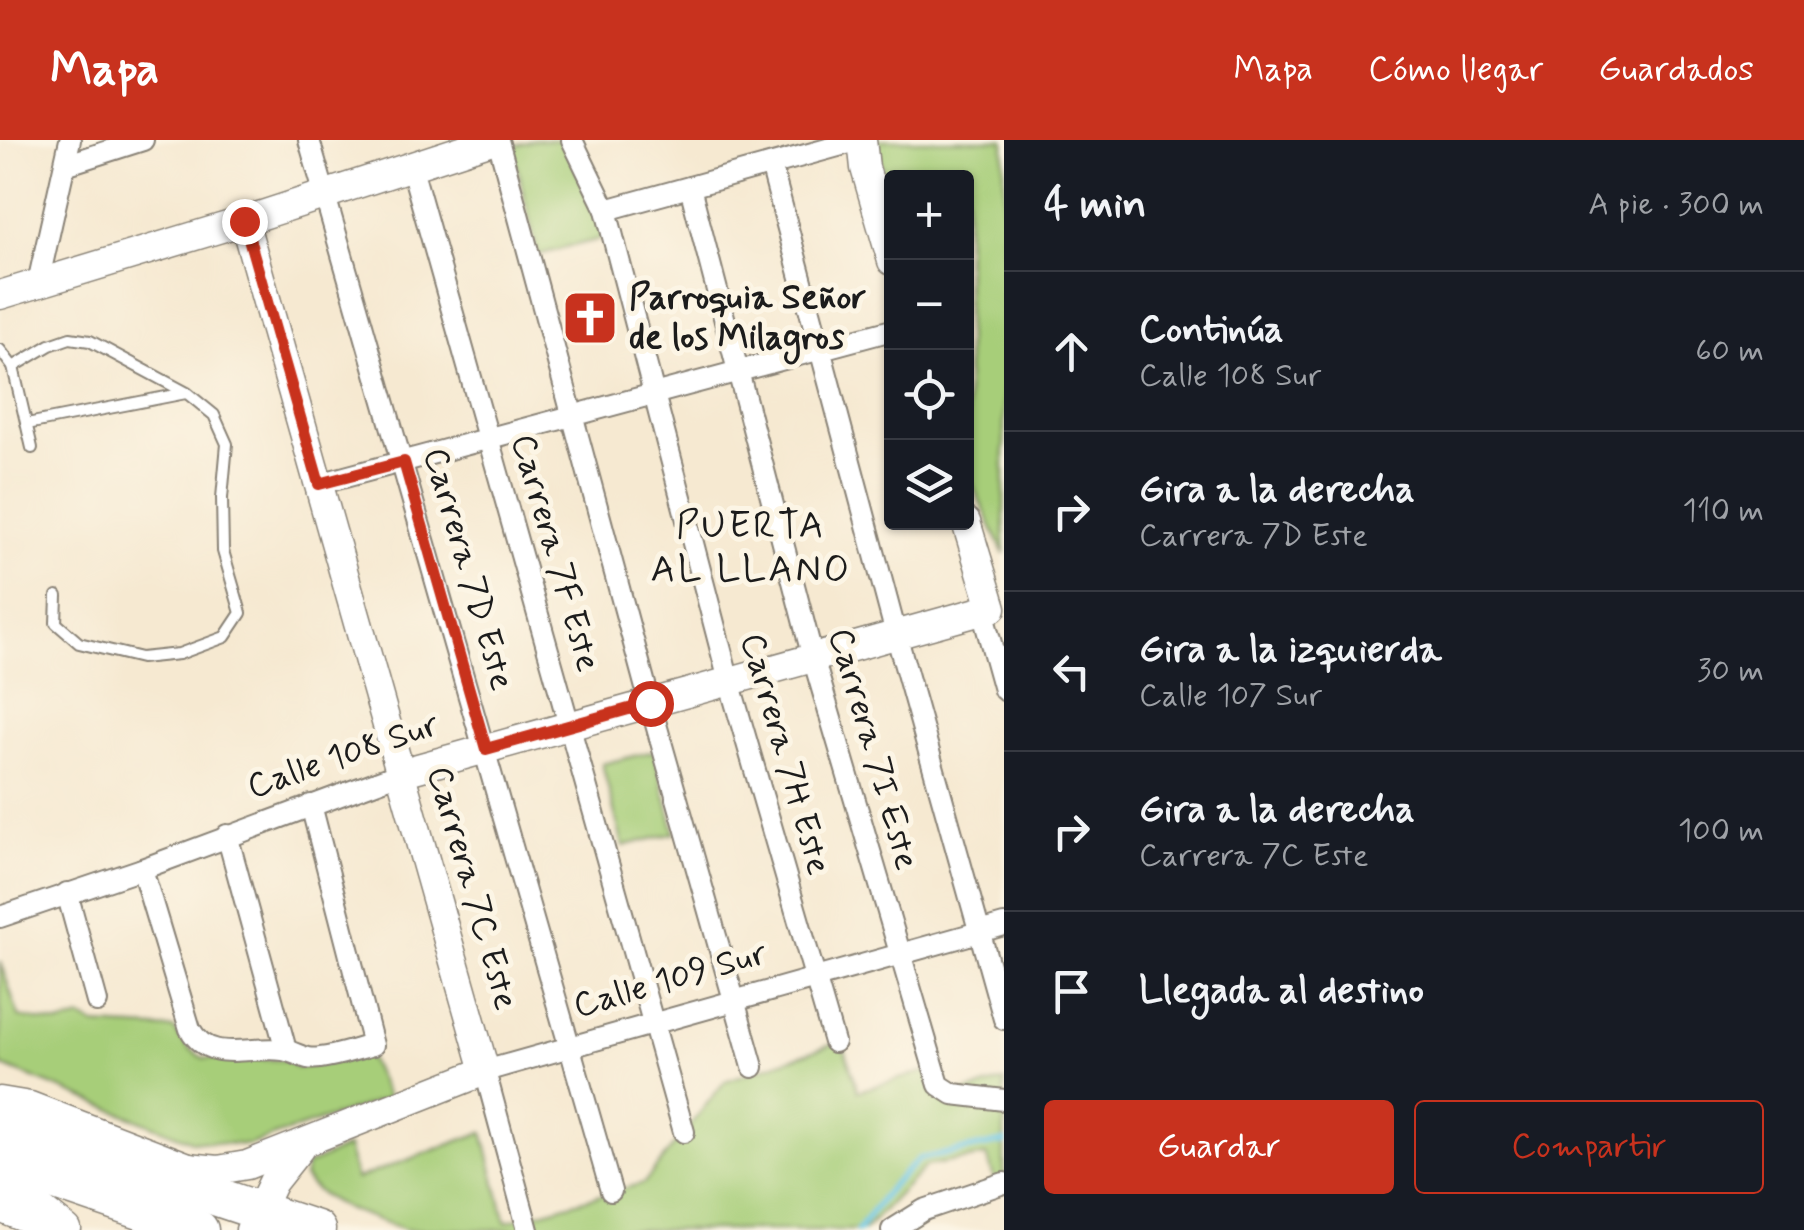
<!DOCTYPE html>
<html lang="es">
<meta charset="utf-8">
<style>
:root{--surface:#171b24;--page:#242831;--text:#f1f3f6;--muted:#9ea1a6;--line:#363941;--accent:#c8321e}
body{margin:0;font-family:Mynerve,sans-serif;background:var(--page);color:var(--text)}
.controls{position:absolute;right:30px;top:30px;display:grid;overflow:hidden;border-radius:10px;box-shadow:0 2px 8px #0004}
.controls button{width:90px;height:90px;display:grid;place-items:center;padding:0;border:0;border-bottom:2px solid var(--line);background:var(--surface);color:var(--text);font:50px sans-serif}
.stop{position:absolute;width:30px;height:30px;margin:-22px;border:8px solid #c8321e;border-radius:50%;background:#fff}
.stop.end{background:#c8321e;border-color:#fff;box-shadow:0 2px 10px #0008}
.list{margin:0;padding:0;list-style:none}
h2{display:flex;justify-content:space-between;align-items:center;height:130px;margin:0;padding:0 40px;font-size:42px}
h2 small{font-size:32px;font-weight:400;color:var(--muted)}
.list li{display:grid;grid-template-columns:65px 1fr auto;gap:30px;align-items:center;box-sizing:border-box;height:160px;padding:0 40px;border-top:2px solid var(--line)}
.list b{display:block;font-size:38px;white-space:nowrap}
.list p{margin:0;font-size:32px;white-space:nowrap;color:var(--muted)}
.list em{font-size:32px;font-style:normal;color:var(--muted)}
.actions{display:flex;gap:20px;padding:30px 40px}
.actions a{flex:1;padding:22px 0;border:2px solid var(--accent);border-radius:10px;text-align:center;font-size:35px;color:var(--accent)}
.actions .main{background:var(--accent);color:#fff}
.icon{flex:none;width:55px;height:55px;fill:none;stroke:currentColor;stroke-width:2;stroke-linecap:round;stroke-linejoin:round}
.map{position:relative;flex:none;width:1004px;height:1090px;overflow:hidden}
header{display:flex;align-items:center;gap:60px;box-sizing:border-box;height:140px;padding:0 50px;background:var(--accent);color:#fff}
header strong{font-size:48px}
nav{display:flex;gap:55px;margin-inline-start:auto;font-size:35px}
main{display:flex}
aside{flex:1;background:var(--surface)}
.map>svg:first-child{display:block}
.green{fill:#a7ce79;stroke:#62754a;stroke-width:2.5}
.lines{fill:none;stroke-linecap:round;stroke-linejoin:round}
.stream{stroke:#65c4e3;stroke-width:6}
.lane-casing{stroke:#898276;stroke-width:14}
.street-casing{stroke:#898276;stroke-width:24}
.secondary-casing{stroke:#898276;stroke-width:31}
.highway-casing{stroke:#898276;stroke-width:41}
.lane{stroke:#fff;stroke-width:10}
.street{stroke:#fff;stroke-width:20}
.secondary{stroke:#fff;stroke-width:28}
.highway{stroke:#fff;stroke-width:38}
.route{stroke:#c8321e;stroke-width:12}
.labels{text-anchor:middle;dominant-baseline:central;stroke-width:10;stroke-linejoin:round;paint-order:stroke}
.poi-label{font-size:35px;font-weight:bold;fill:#1c1c1c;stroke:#fcf5e5;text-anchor:start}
.street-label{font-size:35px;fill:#1c1c1c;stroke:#fcf5e5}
.neighbourhood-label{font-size:38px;letter-spacing:2.5px;fill:#1c1c1c;stroke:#fcf5e5}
</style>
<header>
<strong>Mapa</strong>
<nav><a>Mapa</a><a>Cómo llegar</a><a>Guardados</a></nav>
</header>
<main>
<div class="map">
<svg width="1004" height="1090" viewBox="0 0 1004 1090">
<rect width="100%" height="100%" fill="#fcf5e5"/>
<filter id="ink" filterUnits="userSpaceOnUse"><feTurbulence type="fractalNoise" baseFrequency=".01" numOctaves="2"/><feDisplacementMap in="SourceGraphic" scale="20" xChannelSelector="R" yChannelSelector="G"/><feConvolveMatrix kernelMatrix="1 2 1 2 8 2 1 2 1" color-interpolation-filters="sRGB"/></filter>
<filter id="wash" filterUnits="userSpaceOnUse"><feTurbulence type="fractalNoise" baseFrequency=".0048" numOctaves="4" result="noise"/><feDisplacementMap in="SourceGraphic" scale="40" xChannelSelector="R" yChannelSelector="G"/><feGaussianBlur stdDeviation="2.25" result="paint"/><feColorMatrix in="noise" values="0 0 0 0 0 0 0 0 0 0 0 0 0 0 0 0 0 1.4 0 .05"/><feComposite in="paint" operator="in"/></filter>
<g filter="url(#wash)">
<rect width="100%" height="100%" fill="#f6e9d1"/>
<g class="green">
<path d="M534,0H563L595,68L604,98L538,115L512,6Z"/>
<path d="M876,0H1004V414L967,333L966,38H892L891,63Z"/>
<path d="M654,611L675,693L623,706L602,624Z"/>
<path d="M0,821L19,877L59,884L81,878L95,885L174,889L188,908L203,918L286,920L297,928L368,916L388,958L248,1005L192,1001L0,925Z"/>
<path d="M842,901L858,951L940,927L950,957L1004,941V1044L997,1048L987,1016L926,1026L864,1090H407C374,1078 324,1066 304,1037L307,1025L347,1007L356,1039L483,992L506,1082L644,1043L725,941Z"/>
</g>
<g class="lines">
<path class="stream" d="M858,1090L890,1047L919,1019L1004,1002"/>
</g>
</g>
<g filter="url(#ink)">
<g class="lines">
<g class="lane-casing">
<g id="lane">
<path d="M0,210L13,227L32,308"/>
<path d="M13,227L50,205L70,198L90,201L187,253L214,275L227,304L222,358L223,411L241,473L225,497L179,514L141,518L79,503L56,483L57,456"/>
<path d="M27,284L186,253"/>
</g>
</g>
<g class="street-casing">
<g id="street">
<path d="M309,0L611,1051"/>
<path d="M498,0L650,563L753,927"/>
<path d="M572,0L606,70L729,541L834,902"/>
<path d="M65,25L143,0"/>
<path d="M411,25L684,992"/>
<path d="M771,25L896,494L1004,879"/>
<path d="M690,47L813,518L939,945L953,954L1004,960"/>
<path d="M606,70L860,0"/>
<path d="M38,143L70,0"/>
<path d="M319,344L892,190"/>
<path d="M982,471L1004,550"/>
<path d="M227,695L286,910"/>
<path d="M142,729L190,889C210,925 249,905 283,910C297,912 304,921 320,918C338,916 356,909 373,905L311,665"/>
<path d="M67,753L97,862"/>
<path d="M0,777L142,729L400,633"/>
<path d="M528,1090L485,931L1004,785"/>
<path d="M892,1090L924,1070L1004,1043"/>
</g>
</g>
<g class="secondary-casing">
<g id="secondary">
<path d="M862,0L865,28L892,121"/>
<path d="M0,155L244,81L492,0"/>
<path d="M400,633L992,468L966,382"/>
<path d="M0,961L30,966L204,1033"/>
<path d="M188,1027L218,1030L247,1025L485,931L244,81"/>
<path d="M0,1036L67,1090"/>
<path d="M0,1068L54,1090"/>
<path d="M250,1090L273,1042L300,1008"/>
</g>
</g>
<g class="highway-casing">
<g id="highway">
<path d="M0,984L316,1090"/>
<path d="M0,1022L199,1090"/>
</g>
</g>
<use href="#lane" class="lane"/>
<use href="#street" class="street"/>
<use href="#secondary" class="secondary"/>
<use href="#highway" class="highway"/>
</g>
</g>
<g class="lines" filter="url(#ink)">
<path class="route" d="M244,81L319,344L404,322L486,609L650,563"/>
</g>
<defs>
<g id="church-square" transform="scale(2.875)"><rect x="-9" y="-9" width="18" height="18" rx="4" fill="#c8321e" stroke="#fcf5e5"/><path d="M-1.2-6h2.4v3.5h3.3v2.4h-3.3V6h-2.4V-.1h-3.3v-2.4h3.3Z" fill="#fff"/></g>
</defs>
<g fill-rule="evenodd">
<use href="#church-square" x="590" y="178"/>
</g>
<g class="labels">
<g class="poi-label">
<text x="629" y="158">Parroquia Señor<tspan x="629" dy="40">de los Milagros</tspan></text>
</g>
<g class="street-label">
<text transform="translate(555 413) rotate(74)">Carrera 7F Este</text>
<text transform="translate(468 429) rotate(74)">Carrera 7D Este</text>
<text transform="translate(873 609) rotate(74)">Carrera 7I Este</text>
<text transform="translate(785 614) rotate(74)">Carrera 7H Este</text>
<text transform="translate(343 616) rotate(-19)">Calle 108 Sur</text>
<text transform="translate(472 748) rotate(74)">Carrera 7C Este</text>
<text transform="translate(670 840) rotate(-16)">Calle 109 Sur</text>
</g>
<g class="neighbourhood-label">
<text x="751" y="386">PUERTA<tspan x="751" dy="44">AL LLANO</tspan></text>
</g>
</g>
</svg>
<div class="controls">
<button>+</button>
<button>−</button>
<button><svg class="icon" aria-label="locate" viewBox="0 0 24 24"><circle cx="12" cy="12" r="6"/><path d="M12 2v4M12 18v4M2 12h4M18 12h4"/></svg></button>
<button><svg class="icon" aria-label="layers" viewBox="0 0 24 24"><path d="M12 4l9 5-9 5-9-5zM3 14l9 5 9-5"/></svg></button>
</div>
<div class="stop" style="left:650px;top:563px"></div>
<div class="stop end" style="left:244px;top:81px"></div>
</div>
<aside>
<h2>4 min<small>A pie · 300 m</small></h2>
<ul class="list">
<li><svg class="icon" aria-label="ahead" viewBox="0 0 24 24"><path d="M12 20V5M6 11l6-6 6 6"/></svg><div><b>Continúa</b><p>Calle 108 Sur</p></div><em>60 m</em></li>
<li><svg class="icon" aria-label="right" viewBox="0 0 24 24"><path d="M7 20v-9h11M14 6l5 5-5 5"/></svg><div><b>Gira a la derecha</b><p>Carrera 7D Este</p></div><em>110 m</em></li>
<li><svg class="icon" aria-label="left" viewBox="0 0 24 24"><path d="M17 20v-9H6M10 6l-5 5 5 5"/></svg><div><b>Gira a la izquierda</b><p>Calle 107 Sur</p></div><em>30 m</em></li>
<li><svg class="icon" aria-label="right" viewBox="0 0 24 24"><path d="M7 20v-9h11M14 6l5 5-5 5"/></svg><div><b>Gira a la derecha</b><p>Carrera 7C Este</p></div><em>100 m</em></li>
<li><svg class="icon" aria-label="arrive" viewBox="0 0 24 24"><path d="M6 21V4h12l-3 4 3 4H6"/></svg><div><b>Llegada al destino</b></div></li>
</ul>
<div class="actions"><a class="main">Guardar</a><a>Compartir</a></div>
</aside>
</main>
